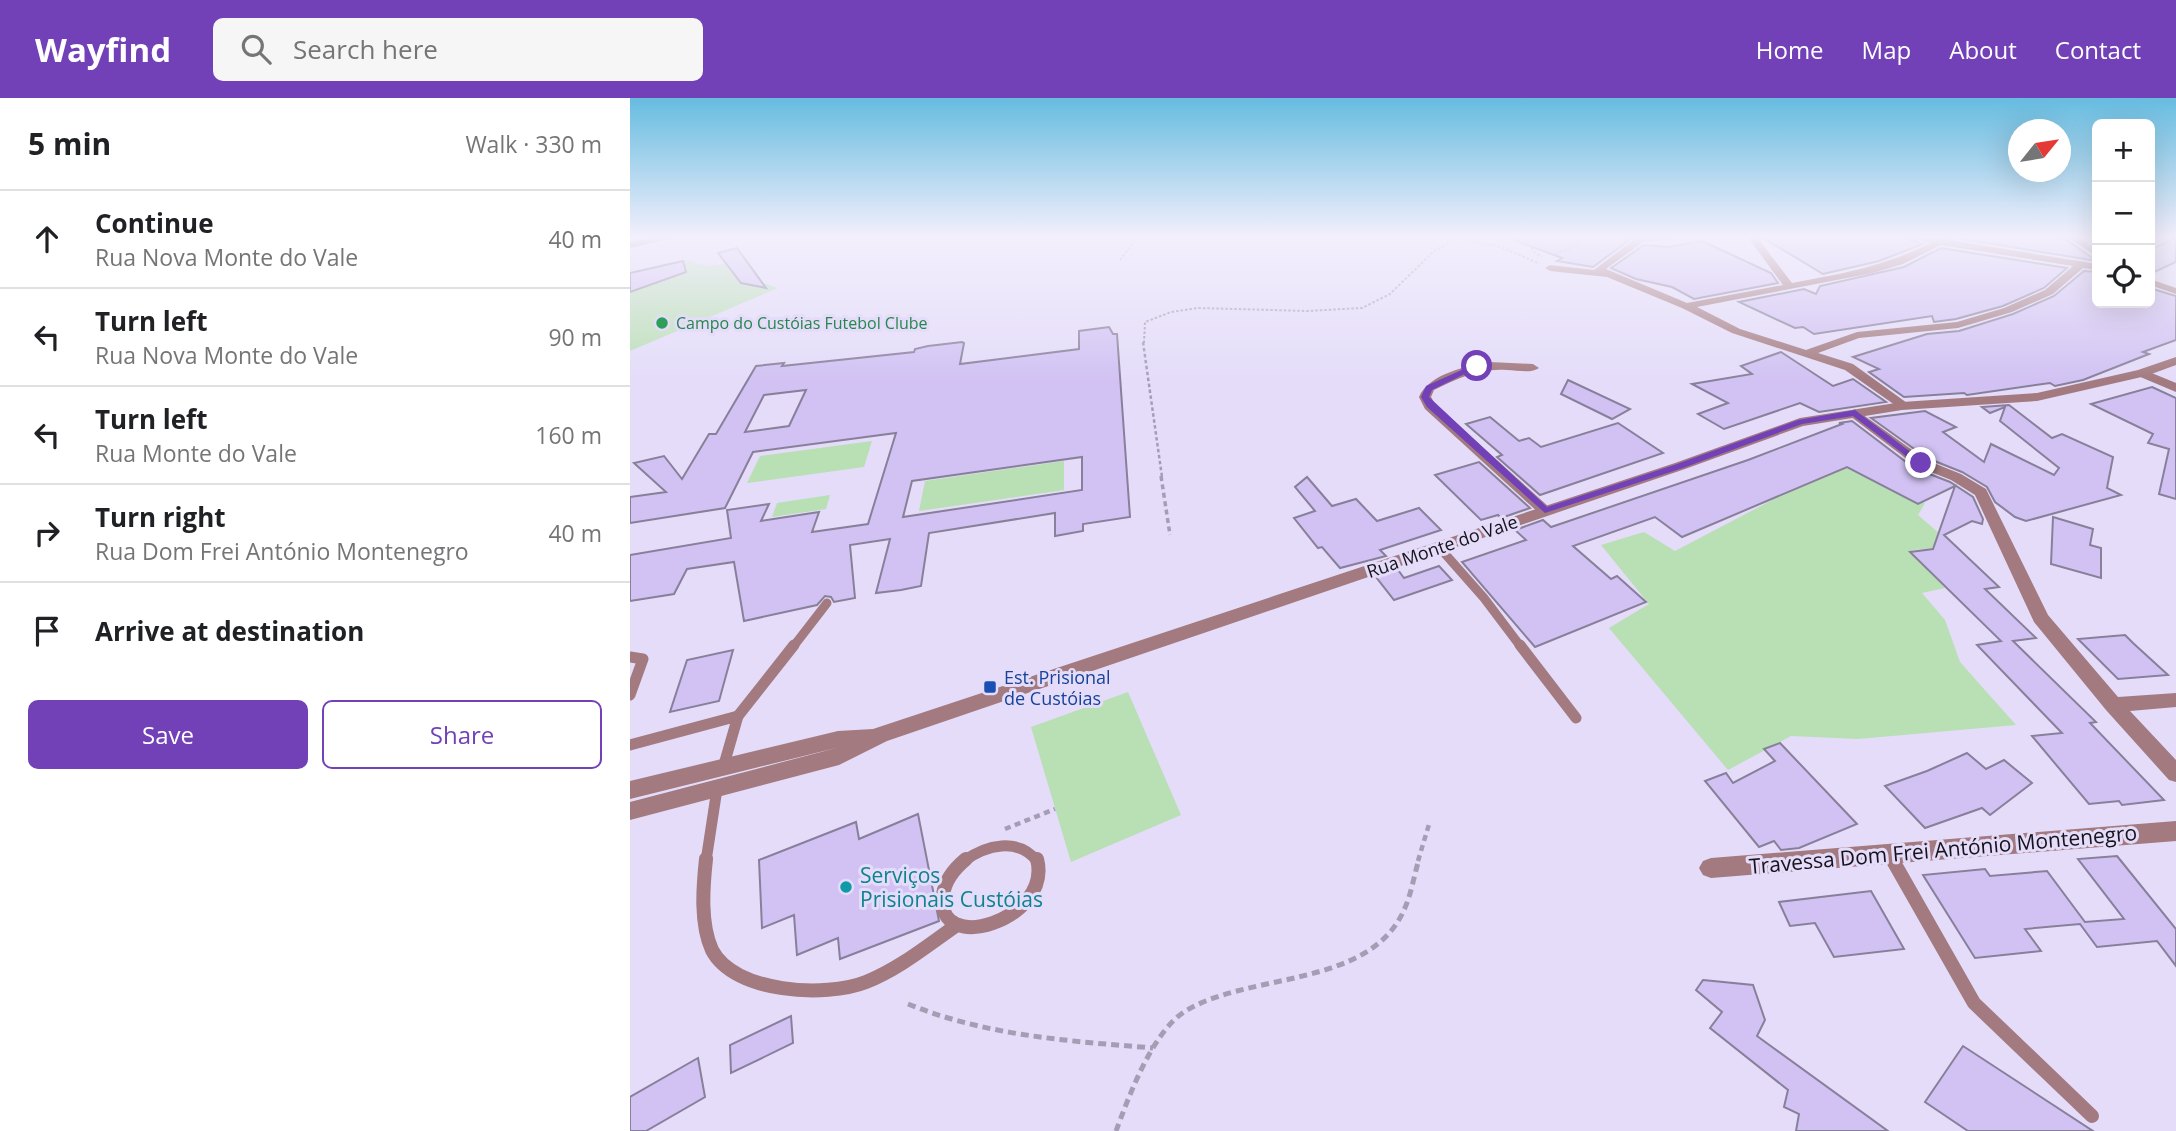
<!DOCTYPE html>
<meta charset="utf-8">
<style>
:root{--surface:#fff;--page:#f6f6f6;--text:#202124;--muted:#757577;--line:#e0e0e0;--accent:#7240b7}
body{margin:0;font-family:"Open Sans",sans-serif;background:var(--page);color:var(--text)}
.controls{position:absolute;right:21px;top:21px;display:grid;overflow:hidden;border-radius:10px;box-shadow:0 7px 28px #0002}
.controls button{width:63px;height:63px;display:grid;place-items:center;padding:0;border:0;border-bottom:2px solid var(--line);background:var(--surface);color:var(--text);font:35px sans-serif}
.compass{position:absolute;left:1378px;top:21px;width:63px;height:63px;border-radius:50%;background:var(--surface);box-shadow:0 7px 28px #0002;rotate:60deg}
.stop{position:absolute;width:21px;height:21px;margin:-16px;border:5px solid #7240b7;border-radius:50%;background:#fff}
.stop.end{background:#7240b7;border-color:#fff;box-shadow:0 2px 7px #0008}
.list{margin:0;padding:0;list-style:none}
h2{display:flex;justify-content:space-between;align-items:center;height:91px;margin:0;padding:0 28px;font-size:30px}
h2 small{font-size:23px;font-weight:400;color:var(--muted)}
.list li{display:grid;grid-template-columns:46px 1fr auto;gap:21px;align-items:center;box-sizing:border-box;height:98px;padding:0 28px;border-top:2px solid var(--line)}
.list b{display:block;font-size:26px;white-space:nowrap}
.list p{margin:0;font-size:23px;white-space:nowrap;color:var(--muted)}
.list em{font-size:23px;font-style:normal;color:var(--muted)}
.actions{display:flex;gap:14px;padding:21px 28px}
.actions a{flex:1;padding:16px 0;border:2px solid var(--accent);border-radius:10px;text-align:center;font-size:24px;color:var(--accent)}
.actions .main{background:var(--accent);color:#fff}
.icon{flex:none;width:38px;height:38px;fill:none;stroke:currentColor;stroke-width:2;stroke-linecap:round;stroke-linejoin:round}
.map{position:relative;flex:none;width:1546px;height:1033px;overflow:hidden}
header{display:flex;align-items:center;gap:42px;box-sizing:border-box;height:98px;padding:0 35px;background:var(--accent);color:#fff}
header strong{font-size:33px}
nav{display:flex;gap:38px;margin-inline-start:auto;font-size:24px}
.search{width:490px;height:63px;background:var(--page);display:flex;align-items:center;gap:18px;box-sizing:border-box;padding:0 24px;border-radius:10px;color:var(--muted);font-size:26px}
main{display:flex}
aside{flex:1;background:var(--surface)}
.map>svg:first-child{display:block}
.green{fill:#b9dfb5}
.building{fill:#d1c2f3;stroke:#88809a;stroke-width:2;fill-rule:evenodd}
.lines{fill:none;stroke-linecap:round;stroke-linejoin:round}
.path-far4{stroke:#a49eb5;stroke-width:2;stroke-dasharray:2.5 2;stroke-linecap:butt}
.path-far3{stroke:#a49eb5;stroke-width:2.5;stroke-dasharray:3.5 2.5;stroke-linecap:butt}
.path-far2{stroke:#a49eb5;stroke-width:3.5;stroke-dasharray:5 3.5;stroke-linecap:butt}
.path-far1{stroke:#a49eb5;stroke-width:4.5;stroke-dasharray:6 4.5;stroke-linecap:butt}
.path{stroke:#a49eb5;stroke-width:5;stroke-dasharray:8 5;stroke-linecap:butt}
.service-far2{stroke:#a27a7f;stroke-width:9}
.service-far1{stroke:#a27a7f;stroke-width:11}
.service{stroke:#a27a7f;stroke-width:14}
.minor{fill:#a27a7f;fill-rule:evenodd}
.tertiary{fill:#a27a7f;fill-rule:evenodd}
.route{fill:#7240b7}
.leisure-dot{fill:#2e9e5b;stroke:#e4dcf9;stroke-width:2.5}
.transit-dot{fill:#1a4fb4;stroke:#e4dcf9;stroke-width:2.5}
.culture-dot{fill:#0f9aa8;stroke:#e4dcf9;stroke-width:2.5}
.labels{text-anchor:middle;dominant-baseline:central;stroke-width:6;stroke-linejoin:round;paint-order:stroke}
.far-leisure-label{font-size:16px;fill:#27864d;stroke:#e4dcf9;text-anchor:start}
.street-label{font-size:18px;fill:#16131c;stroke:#e4dcf9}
.transit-label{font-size:18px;fill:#164399;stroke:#e4dcf9;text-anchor:start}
.near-street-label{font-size:21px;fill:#16131c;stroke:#e4dcf9}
.near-culture-label{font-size:21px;fill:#0d838f;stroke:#e4dcf9;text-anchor:start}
</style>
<header>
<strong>Wayfind</strong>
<div class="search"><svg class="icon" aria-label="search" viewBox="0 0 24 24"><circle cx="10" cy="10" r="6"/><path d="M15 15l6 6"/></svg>Search here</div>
<nav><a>Home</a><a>Map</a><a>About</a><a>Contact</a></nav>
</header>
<main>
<aside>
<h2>5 min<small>Walk · 330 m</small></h2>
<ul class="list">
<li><svg class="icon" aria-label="ahead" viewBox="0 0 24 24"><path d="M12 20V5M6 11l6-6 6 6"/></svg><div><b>Continue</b><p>Rua Nova Monte do Vale</p></div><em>40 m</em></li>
<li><svg class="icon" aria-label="left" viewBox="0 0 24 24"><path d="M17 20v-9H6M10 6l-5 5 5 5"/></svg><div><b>Turn left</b><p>Rua Nova Monte do Vale</p></div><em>90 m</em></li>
<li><svg class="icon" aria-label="left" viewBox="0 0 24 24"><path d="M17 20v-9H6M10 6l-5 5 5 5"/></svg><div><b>Turn left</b><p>Rua Monte do Vale</p></div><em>160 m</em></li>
<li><svg class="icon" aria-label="right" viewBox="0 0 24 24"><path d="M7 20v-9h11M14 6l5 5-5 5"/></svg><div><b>Turn right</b><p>Rua Dom Frei António Montenegro</p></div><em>40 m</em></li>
<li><svg class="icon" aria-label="arrive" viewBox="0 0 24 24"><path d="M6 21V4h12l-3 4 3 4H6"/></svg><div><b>Arrive at destination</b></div></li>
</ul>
<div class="actions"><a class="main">Save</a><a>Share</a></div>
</aside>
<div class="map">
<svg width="1546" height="1033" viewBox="0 0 1546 1033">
<rect width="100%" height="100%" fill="#e4dcf9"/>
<g class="green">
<path d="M56,162L77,168L117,163L131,184L148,190L0,253V175Z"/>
<path d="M242,343L234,369L117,385L130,358Z"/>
<path d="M434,363V392L289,413L295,383Z"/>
<path d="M1209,367L1295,405L1288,417L1324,448L1282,452L1315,490L1292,495L1315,522L1330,564L1386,627L1228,641L1161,638L1098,672L979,530L1019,506L971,447L1014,434L1045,453Z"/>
<path d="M200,397L196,411L142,419L147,405Z"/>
<path d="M498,594L551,717L441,764L401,629Z"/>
</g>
<g class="building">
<path d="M885,138H994L1002,140L963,169L927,163L932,160L884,142Z"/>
<path d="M1130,138H1269L1293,146L1249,163L1193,176Z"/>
<path d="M1327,138H1423L1435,141L1467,163L1326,140Z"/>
<path d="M1546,140V164L1520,176V152Z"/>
<path d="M1072,143L1141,175L1148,185L1064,201L1042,189L1006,181L981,170L1014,147L1039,149Z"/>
<path d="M107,150L136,190L111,185L88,155Z"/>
<path d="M1311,150L1437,170L1414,190L1373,208L1326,221L1304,224L1302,218L1184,236L1173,229L1165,230L1109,204L1174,191L1186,196L1190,188L1274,169Z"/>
<path d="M53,163L56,174L0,194V175Z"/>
<path d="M1454,173L1467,174V205H1520V190L1546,198V242L1513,254L1519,256L1453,282L1425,288L1420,285L1337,297L1334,295L1274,299L1239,274L1249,271L1223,259L1297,236L1329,233L1383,216L1424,198Z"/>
<path d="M479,229L483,236H487L500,419L453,426V433L425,438V415L299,435L291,488L271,492L246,495L260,441L220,447L225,500L204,504L201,499L195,498L187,507L114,523L104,464L57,471L44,496L0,503V457L101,440L97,412L139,406L131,423L189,414L182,434L238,426L266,335L123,354L95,410L0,425V399L36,394L4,365L34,358L52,381L79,336H86L126,268L154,265L152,268L284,254L285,251L298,248L332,244L334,245L330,266L449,251V233ZM176,292L159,328L115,334L134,297ZM452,359V392L273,419L282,383Z"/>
<path d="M1151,254L1203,288L1223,281L1256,304L1189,314L1170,305L1094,331L1068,316L1098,305L1062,286L1122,276L1111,268Z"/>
<path d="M938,282L1000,311L982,321L931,296Z"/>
<path d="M1522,289L1546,300V401L1529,396L1539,351L1518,345L1523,336L1461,306Z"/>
<path d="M1379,307L1422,340L1432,336L1483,359L1477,390L1491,397L1396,423L1385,419L1365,404L1357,389L1332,374L1297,360L1241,320L1295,313L1326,329L1313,334L1354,364L1361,346L1424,377L1429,370L1370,323L1375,309L1360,315L1352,309Z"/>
<path d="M860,319L889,343L899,340L911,349L988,325L1033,355L910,397L867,359L872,357L836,326Z"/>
<path d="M1222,323L1284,370L1320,384L1343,399L1353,421L1352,426L1342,423L1314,437L1369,489L1355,491L1406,540L1383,543L1466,624L1460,625L1534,702L1492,707L1489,703L1459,706L1402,638L1432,635L1347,547L1371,543L1280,454L1303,451L1325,388L1288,406L1217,369L1052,439L1025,419L943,448L981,481L987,478L1016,504L905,549L832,464L896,442L885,432L913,422L921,429L933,425L1118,362L1212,326L1209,325Z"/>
<path d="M849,364L900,410L871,420L868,417L851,422L805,377Z"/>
<path d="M677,379L702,408L726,401L747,423L789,410L811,432L750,452L756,458L710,470L692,449L688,450L664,420L685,413L665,389Z"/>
<path d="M1423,419L1463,431L1460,447L1471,450V480L1421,466Z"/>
<path d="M809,468L822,482L764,502L746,479L768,472L774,480Z"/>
<path d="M1495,537L1503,545L1538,577L1488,581L1448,541Z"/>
<path d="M103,552L89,603L40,614L57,562Z"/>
<path d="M1150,645L1227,726L1169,750L1151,752L1144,743L1129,749L1075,683L1096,675L1103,685L1145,663L1134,651Z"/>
<path d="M1337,655L1356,671L1374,662L1402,685L1360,717L1352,710L1295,730L1255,688L1297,673Z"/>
<path d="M288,716L309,823L210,861L208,840L167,857L164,817L132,830L129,762L226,724L229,741Z"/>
<path d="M1487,758L1546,831V868L1527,843L1467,849L1450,826L1395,831L1411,853L1345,860L1293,777L1355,771L1360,778L1417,773L1455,824L1494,821L1448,761Z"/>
<path d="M1241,793L1274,851L1204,859L1185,825L1160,828L1149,804Z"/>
<path d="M1073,882L1123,887L1135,922L1127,938L1258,1033H1166L1169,1016L1154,1009L1158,992L1080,930L1092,914L1066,892Z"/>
<path d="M161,918L163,945L101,975L100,947Z"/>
<path d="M1333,948L1463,1033H1338L1295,1004Z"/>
<path d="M68,960L75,999L16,1033H0V999Z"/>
</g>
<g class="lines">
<g class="path-far4">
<path d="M895,138L904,154L912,159"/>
<path d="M925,156L945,148L958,138"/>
<path d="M490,162L509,138"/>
<path d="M514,245L515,224L541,214L568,210L678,213L732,210L760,196L804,153L826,141L868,148L908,165"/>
</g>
<path class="path-far3" d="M513,244L532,379"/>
<path class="path-far2" d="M531,378L540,437"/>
<g class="path-far1">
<path d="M375,731L425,711"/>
<path d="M788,763L800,723"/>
</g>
<g class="path">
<path d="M278,906C357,938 439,943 523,950"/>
<path d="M486,1033C499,998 522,935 554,914C616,874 739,891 774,812C781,797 784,778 789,761"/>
</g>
<g class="service-far2">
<path d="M809,449L854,500L891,549"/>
<path d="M163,549L197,505"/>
</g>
<g class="service-far1">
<path d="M890,547L946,620"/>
<path d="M0,559L13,561L0,597"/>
<path d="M108,618L164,547"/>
<path d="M0,647L108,618L93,670"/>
<path d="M1259,756L1263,763"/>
<path d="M76,763L87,691"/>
<path d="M334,763C356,747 388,739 407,763"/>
</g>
<g class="service">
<path d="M76,761C73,789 70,826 82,852C104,895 196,900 236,884C269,871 298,847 327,827"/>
<path d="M336,761C325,770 315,782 313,797C304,859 423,822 407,761"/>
<path d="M1262,761L1344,905L1462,1018"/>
</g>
<g class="minor">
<path d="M1009,138H1071L1013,144L976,171L1057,205L1153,187L1117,138H1126L1162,185C1215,175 1252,169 1301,145L1271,138L1309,141L1325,138L1319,142L1467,166V172L1453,170L1423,196L1382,214L1328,230L1229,240L1188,255L1223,266L1277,305L1278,308L1272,312L1215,272L1102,235L1052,210L977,179L920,173L915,170L920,167L964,172ZM1311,147L1443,168L1415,192L1374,210L1327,224L1227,234L1176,252L1110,231L1067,209L1243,175L1273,166Z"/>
<path d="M1436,138H1447L1467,152V159Z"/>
<path d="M1520,181L1546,190V196L1520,187Z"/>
<path d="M860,264L903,266L909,270C901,276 888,272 877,272C850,270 828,280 804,292L801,299L805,306L920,410L923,413L920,416H910L795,311L789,299C799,276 836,268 860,264Z"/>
<path d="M1512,271L1546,285V294L1508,278L1506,275Z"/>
<path d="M1225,311L1296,362L1331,376L1356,391L1418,517L1488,599L1546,595V609L1500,613L1546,662V684L1539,682L1476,612L1404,524L1345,397L1321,382L1286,368L1220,318L1219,315Z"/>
<path d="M1546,723V743L1081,780L1073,777L1069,770L1073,763L1081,760Z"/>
</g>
<g class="tertiary">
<path d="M31,138H52L0,150V144Z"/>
<path d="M1546,259V267L1516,278L1407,303L1272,312L1173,328L1055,371L257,643L209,667L0,722V704L210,649L0,701V683L208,633L243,631L1045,365L1170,320L1272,304L1407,295L1508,272Z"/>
</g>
</g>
<linearGradient id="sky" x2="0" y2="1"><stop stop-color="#66bce0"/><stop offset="0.49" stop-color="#f3effc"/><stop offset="1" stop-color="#f3effc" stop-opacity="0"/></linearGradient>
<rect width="1546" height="283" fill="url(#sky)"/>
<path class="route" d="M845,266L851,268L802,292L799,299L917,409L1047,366L1168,322L1225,312L1295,365L1288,367L1223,318L1172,326L1053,370L915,415L797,309L791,299L796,288Z"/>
<circle class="leisure-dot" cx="32" cy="225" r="7"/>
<rect class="transit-dot" x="353" y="582" width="14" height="14" rx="3.5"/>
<circle class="culture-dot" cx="216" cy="789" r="7"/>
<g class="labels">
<g class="far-leisure-label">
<text x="46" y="225">Campo do Custóias Futebol Clube</text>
</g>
<g class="street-label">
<text transform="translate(812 448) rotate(-19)">Rua Monte do Vale</text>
</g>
<g class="transit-label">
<text x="374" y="579">Est. Prisional<tspan x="374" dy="21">de Custóias</tspan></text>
</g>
<g class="near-street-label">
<text transform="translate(1313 751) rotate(-5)">Travessa Dom Frei António Montenegro</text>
</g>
<g class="near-culture-label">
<text x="230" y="777">Serviços<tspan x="230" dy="24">Prisionais Custóias</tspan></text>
</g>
</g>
</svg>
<div class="controls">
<button>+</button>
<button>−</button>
<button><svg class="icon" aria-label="locate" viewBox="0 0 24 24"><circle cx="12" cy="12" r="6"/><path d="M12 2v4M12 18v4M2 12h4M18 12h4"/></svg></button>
</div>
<svg class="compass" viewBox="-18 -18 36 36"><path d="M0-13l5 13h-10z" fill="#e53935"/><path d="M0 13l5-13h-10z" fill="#757577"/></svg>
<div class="stop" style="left:847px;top:268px"></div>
<div class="stop end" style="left:1291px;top:365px"></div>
</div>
</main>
